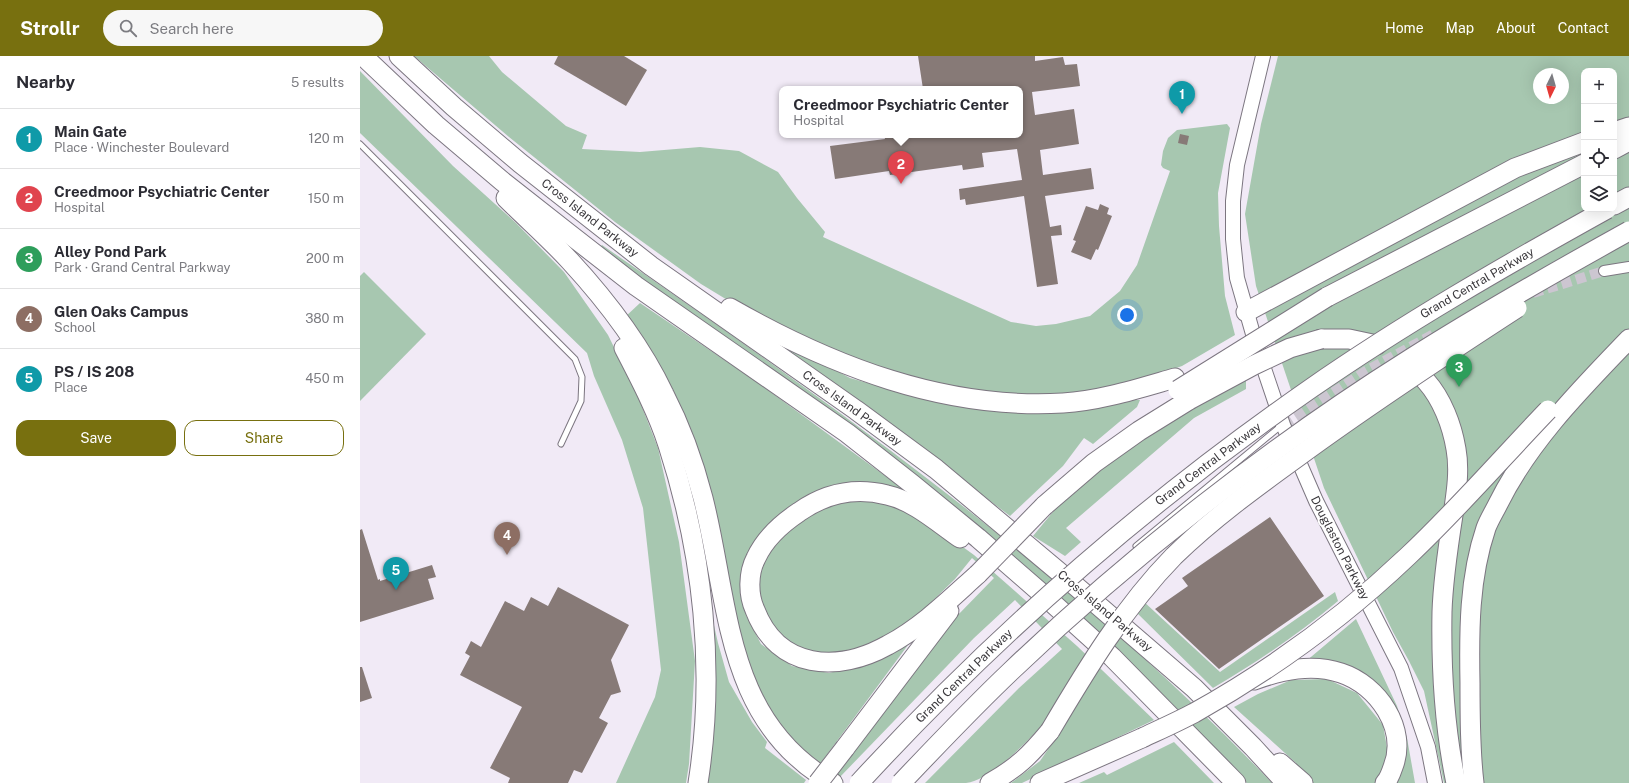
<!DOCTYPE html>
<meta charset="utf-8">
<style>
:root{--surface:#fff;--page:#f7f7f7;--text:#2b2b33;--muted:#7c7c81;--line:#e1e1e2;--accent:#78700f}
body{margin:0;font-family:"Public Sans",sans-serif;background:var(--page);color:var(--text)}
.controls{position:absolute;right:12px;top:12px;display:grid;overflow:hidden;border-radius:8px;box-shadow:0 4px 16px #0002}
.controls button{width:36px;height:36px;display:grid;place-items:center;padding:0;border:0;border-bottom:1px solid var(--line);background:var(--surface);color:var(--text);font:20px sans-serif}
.compass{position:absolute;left:1173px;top:12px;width:36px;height:36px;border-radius:50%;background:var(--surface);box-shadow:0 4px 16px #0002;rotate:185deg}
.you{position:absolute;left:767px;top:259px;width:14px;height:14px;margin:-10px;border:3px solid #fff;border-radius:50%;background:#1a73e8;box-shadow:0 0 0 6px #1a73e833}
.badge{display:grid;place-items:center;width:26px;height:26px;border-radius:50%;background:var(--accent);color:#fff;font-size:13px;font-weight:700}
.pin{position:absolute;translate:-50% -33px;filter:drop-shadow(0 1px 2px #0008)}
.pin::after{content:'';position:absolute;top:21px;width:14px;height:12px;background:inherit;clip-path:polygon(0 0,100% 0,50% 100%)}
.popup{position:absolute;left:419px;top:30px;width:244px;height:52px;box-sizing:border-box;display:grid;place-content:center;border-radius:8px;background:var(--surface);filter:drop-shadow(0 1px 3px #0005);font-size:13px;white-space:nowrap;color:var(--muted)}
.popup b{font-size:15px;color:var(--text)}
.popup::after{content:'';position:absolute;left:50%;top:100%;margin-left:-8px;border:8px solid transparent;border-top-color:var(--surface)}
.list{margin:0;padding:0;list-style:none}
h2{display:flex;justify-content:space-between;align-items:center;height:52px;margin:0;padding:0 16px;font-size:17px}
h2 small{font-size:13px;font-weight:400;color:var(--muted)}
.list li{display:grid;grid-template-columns:26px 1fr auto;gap:12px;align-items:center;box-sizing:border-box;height:60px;padding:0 16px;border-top:1px solid var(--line)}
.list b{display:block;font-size:15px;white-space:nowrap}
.list p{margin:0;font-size:13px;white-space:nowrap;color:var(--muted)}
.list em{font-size:13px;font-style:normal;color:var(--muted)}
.actions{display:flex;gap:8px;padding:12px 16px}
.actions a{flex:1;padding:9px 0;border:1px solid var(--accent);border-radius:12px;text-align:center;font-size:14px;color:var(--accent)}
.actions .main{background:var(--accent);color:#fff}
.icon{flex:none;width:22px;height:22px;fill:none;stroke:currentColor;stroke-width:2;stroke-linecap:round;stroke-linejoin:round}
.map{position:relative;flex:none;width:1269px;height:727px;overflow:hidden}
header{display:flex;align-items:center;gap:24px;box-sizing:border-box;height:56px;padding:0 20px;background:var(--accent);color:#fff}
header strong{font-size:19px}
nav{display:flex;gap:22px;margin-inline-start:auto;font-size:14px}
.search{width:280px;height:36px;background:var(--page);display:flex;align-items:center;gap:10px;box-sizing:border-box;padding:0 14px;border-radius:22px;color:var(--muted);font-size:15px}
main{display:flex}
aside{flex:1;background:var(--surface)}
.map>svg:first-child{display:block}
.green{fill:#a7c7b0;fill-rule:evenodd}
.building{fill:#877a77}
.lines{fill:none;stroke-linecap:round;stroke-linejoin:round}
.street-tunnel{stroke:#ccc6d1;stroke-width:10;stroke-dasharray:10 5;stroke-linecap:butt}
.lane-casing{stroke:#7c7680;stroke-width:7}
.street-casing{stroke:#7c7680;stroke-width:12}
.secondary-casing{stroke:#7c7680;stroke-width:16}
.highway-casing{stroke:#7c7680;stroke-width:21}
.lane{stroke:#fff;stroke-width:5}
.street{stroke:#fff;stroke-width:10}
.secondary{stroke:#fff;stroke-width:14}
.highway{stroke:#fff;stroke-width:19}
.highway-bridge-casing{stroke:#7c7680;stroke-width:21;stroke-linecap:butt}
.highway-bridge{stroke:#fff;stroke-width:19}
.labels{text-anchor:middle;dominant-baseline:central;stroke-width:4;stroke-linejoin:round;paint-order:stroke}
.street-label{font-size:12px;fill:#3a383c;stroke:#fff}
</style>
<header>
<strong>Strollr</strong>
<div class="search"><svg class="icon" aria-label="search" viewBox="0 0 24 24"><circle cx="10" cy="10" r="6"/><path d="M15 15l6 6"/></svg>Search here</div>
<nav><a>Home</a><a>Map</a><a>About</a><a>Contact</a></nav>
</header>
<main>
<aside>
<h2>Nearby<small>5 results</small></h2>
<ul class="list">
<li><span class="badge" style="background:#0f9aa8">1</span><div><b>Main Gate</b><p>Place · Winchester Boulevard</p></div><em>120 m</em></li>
<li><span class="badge" style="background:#e0444e">2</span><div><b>Creedmoor Psychiatric Center</b><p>Hospital</p></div><em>150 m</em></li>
<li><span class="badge" style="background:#2e9e5b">3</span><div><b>Alley Pond Park</b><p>Park · Grand Central Parkway</p></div><em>200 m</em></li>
<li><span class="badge" style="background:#8d6e63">4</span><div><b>Glen Oaks Campus</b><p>School</p></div><em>380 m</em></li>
<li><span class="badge" style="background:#0f9aa8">5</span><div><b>PS / IS 208</b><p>Place</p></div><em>450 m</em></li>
</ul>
<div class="actions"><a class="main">Save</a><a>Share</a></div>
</aside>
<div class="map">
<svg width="1269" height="727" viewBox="0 0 1269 727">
<rect width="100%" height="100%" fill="#f1eaf6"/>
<g class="green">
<path d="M54,0H129L142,16L206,70L227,79L222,93L280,96L340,91L379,95L418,116L437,142L465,176L463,181L651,266L676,270L696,268L730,260L760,235L777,209L810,115L803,112L801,109L803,95L808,82L817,74L867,68L870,72L858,137L859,170L865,240L875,279L822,310L770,328L689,343L611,338L506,313L417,274L341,228L255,166L149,81Z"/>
<path d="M918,0H1269V727H1084L1064,635L1049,605L1033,576L964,432L896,230L885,158L901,68ZM1224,15H1254V153H1224ZM1179,18H1203V42H1179Z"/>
<path d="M0,15L93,110L156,167L204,216L248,279L277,338L298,392L319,486L335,605L329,708L326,727H256L295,641L301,614L283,452L262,384L234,320L227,297L0,77Z"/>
<path d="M242,189C477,351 714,519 912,727H887L852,689L779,617L668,512L476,359L259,207L240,191Z"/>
<path d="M4,216L66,278L0,345V220Z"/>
<path d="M280,247L394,324L554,441L445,442L384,525L386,559L401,588L432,610L469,617L508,607L548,589L460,708L427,681L392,623L375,567L355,467L265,261Z"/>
<path d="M411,280L490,322L571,345L780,344L777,351L733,388L724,382L703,410L650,460L470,324L410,283Z"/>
<path d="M886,324V333L834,362L706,472L721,486L705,500L673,480L716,428L763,393L835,350Z"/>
<path d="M521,443L557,458L614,499L717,590L794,664L662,727H651L680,705L702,673L686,665C669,684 631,724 606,727C592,727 578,727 565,727L659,632L702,593L655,544L614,582L479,722L474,719L544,625L596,561L634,522L612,502L595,523L549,568L510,592L473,601L431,592L404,566L395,527L408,495L436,465L478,445Z"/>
<path d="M345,530L358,587L369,626L392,666L407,686L405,692L446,724L444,727H343Z"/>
<path d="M975,536L978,545C939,578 897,606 853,632L775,555L782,544L860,616Z"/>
<path d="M996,563L1037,650L1047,682L1055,727H1032L1040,717L1017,633L945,606Z"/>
<path d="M967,623L997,637L1023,669L1029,703L1017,727H949L932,712L936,707L874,651L898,638L931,624Z"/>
<path d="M814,686L854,727H719L744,716L747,719Z"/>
</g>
<g class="building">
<path d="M198,0H264L287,14L266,50L194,8Z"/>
<path d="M558,0H675V5L703,1L705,9L717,8L720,30L672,36L675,59L714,53L719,88L680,94L683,119L731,112L734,133L685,140L690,171L701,169L702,179L691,180L698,228L677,231L664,140L606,149L605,143L600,144L599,133L662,124L657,93L622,97L624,111L603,114L602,109L530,119L529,115L475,123L470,90L525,83L524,79H660V33H563Z"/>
<path d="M820,78L829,80L827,89L818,87Z"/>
<path d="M740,148L749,152L747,158L752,160L738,194L736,193L731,204L711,196L716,185L713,184L726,150L738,154Z"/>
<path d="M910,461L964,540L859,613L795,553L828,530L822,522Z"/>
<path d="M2,473L18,524L20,523V525L72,509L76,521L68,523L74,543L0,566V474Z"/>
<path d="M198,531L269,569L251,604L261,636L251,639L239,662L248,667L222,717L214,714L208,727H148L150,722L130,712L162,651L100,619L110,600L105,597L111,585L121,591L145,545L164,555L171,541L188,550Z"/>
<path d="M0,611H2L12,642L0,646Z"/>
</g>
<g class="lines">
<g class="street-tunnel">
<path d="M1173,237L1244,215"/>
<path d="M923,369L1006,315L1074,278"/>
</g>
<g class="lane-casing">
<g id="lane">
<path d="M0,88L215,303L222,321L221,345L201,388"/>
<path d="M776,490L922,369"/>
</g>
</g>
<g class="street-casing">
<path id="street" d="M1244,215L1269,211"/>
</g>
<g class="secondary-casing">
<path id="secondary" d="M903,0L877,109L873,145V183L877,222L897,292L923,369L956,445L1041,612L1068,691L1075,727"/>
</g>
<g class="highway-casing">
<g id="highway">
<path d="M3,0L76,69L142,125L208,177L276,230L487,377L552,428L618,482L688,543L752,601L876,727"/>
<path d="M39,0L94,51L160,107L291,210L496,354L576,413L711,526L834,632L893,691L926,727"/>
<path d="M1254,76L1269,71"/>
<path d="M1254,93L1269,85"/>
<path d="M146,142C167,163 190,183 210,205C246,244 281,290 304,338C320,369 334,407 343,442C370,548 364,665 473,727"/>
<path d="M1254,149L1269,141"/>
<path d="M967,241L1224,108"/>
<path d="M370,252C472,310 584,354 703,347C740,345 780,332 815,322"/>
<path d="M886,256L1155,112L1224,86"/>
<path d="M961,283H989L1017,289"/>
<path d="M264,292C280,323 297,355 308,389C343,497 356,614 338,727"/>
<path d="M1046,306C1052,312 1060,318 1066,325C1082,343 1092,369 1096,393C1100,415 1096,438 1093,459C1088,491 1083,523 1082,556C1081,613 1084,670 1096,727"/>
<path d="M684,450L734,407L779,375L829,344"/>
<path d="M600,482C577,466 554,445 527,439C495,431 466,437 439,456C421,468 405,482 396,502C388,517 388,539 395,554C418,614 478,617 528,589C562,571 590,543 618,518"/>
<path d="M894,624C922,614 952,607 981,617C1018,629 1048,673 1033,711C1031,717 1029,723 1025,727"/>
<path d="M485,692L589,555"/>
<path d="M920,707L943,727"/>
<path d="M630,727C657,712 670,699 690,675"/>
<path d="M680,727L782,682"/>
<path d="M1114,727C1110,694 1110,661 1110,627C1109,575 1109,522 1126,472C1129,464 1134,456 1138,448C1169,385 1221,333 1269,283"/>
</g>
</g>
<use href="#lane" class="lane"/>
<use href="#street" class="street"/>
<use href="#secondary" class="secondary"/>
<use href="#highway" class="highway"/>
<g class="highway-bridge-casing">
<g id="highway-bridge">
<path d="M818,334L967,241"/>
<path d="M829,344L894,309L930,292L961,283"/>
<path d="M618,518L684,450"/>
<path d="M690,675C726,614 764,551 814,500C852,463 896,431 939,400C1010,348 1083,300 1157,252"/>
<path d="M782,682C799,674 817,666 834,657C911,614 984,561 1048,500C1097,454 1141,403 1188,354"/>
<path d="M458,727L485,692"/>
<path d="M499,727C634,580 786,447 950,333C1045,267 1146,209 1247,153"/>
<path d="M541,727C577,689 613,651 651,615C770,501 910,391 1050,303C1121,258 1195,216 1269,175"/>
</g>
</g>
<use href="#highway-bridge" class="highway-bridge"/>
</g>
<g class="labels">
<g class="street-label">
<text transform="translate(230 162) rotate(38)">Cross Island Parkway</text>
<text transform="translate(1117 227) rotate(-30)">Grand Central Parkway</text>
<text transform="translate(492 352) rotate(36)">Cross Island Parkway</text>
<text transform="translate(848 408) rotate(-37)">Grand Central Parkway</text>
<text transform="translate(980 492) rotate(63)">Douglaston Parkway</text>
<text transform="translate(745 555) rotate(40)">Cross Island Parkway</text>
<text transform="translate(604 620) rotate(-44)">Grand Central Parkway</text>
</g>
</g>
</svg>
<div class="controls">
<button>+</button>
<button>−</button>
<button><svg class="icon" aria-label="locate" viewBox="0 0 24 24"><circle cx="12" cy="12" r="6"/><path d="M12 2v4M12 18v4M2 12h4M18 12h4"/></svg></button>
<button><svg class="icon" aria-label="layers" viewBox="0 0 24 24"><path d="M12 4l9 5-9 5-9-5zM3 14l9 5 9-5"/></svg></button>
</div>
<svg class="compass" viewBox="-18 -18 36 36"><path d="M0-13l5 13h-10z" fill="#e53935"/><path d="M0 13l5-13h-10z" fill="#7c7c81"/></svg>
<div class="you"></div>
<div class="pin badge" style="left:822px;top:58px;background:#0f9aa8">1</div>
<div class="pin badge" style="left:541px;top:128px;background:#e0444e">2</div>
<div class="popup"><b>Creedmoor Psychiatric Center</b>Hospital</div>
<div class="pin badge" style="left:1099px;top:331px;background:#2e9e5b">3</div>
<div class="pin badge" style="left:147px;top:499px;background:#8d6e63">4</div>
<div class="pin badge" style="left:36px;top:534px;background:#0f9aa8">5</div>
</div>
</main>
